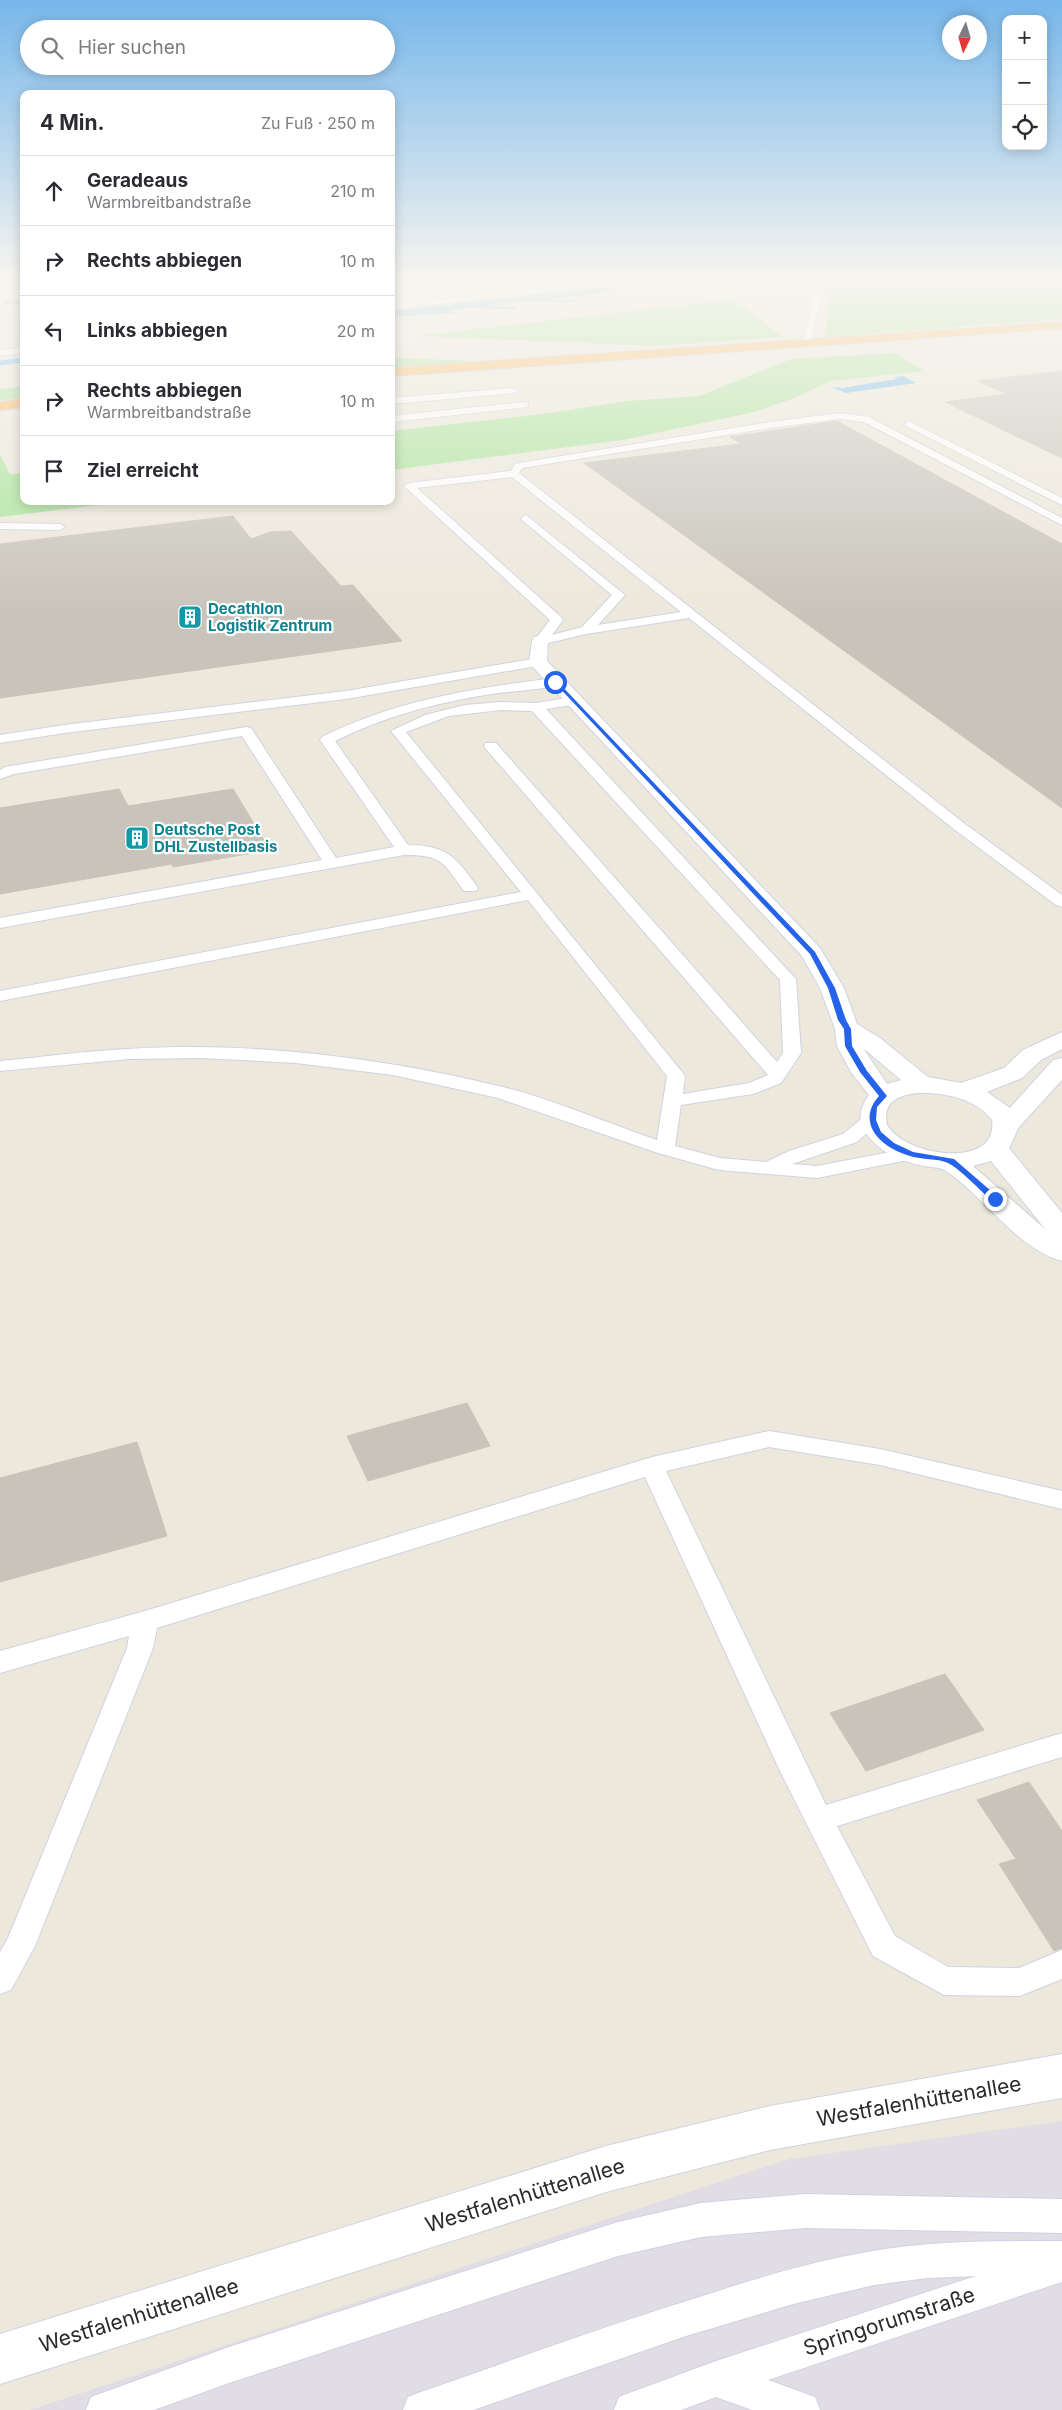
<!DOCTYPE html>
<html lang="de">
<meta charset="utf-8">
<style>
:root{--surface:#fff;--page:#f7f7f7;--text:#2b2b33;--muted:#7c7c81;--line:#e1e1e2}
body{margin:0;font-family:Inter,sans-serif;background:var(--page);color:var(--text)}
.controls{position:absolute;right:15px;top:15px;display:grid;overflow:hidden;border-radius:10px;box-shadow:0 2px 12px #0003}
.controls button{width:45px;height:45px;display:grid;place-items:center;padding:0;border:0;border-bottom:1px solid var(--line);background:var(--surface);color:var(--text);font:25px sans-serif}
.compass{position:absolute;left:942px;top:15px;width:45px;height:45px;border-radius:50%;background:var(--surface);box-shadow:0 2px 12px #0003;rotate:185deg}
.stop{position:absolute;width:15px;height:15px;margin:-11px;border:4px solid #2563eb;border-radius:50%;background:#fff}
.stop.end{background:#2563eb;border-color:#fff;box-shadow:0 1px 5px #0008}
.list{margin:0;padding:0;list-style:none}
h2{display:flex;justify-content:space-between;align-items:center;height:65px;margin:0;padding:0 20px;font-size:21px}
h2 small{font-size:16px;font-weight:400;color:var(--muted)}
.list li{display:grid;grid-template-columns:32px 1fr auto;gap:15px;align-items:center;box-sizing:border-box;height:70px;padding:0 20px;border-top:1px solid var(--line)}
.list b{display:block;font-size:19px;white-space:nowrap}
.list p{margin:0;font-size:16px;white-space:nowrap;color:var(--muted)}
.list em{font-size:16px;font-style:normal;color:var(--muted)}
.icon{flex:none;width:28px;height:28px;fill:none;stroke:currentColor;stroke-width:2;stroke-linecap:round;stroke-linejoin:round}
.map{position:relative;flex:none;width:1062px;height:2410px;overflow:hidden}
.search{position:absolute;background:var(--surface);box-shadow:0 2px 12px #0003;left:20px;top:20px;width:375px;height:55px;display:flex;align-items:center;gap:12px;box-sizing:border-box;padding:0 18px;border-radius:28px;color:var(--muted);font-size:19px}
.panel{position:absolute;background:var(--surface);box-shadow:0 2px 12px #0003;left:20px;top:90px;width:375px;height:415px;border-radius:10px}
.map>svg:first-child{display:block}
.industrial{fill:#e0dde5}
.green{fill:#a8e498}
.water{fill:#6ebcf0}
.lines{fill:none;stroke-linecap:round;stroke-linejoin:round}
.stream{stroke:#6ebcf0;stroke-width:5}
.building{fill:#c8c4bc;stroke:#c8c4b6}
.lane-casing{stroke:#d1d2e3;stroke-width:2}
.street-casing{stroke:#d1d2e3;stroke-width:2}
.highway-casing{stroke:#c8c8c8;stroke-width:2}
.lane{fill:#fff;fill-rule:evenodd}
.street{fill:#fff;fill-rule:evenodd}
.highway{fill:#ffb555;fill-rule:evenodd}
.rail-casing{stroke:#9f9fb5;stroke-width:2.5}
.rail{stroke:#fff;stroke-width:2;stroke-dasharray:5;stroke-linecap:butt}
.route{fill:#2563eb}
.labels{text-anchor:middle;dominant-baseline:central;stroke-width:4.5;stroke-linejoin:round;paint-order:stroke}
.far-culture-label{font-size:15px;font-weight:bold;fill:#0d838f;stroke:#fff;text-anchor:start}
.near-street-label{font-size:21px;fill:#2a2a2a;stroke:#fff}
</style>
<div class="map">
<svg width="1062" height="2410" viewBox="0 0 1062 2410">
<rect width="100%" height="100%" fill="#ede8dc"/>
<g class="industrial">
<path d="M0,280H24V290L0,293Z"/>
<path d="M1062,2121V2410H30L789,2159Z"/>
</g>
<g class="green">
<path d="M823,280H1062V319L825,337L830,295Z"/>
<path d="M735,299L782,337L657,346L419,336Z"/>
<path d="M895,353L924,371L831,381L792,399L754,412L623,440L391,470V431L543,414L626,401L699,396L791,359Z"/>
<path d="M391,358L478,361L391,367Z"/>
<path d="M24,386V398L0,400V389Z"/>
<path d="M0,455L10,474L24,473V501H131L0,517Z"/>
</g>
<g class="water">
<path d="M601,287L610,289L613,292L547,299L576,300L575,302H522L487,306L518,307L516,309L463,308L446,311H454L453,313L391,317V311Z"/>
<path d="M903,376L916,383L846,393L831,387L842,388L897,379L894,377Z"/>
</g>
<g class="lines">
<path class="stream" d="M0,363L24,360"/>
</g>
<g class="building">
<path d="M1062,371V458L945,402L1007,394L978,381Z"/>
<path d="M837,421L1062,544V808L584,463L741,444L730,437Z"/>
<path d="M233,516L251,539L270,532L291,531L341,586L353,585L402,641L0,698V544Z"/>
<path d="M119,789L128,806L233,789L270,850L173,867L172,864L0,894V808Z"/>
<path d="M467,1403L490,1446L368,1481L347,1436Z"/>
<path d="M137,1442L167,1536L0,1582V1478Z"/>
<path d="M945,1674L984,1730L866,1771L830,1713Z"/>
<path d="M1029,1782L1062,1831V1948L1054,1951L999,1864L1016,1859L977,1800Z"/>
</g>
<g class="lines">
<g class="lane-casing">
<g id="lane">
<path d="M616,280H636L632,282L391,309V305Z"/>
<path d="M810,280H818L820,305L810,344L806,346L802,344L812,305Z"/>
<path d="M24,348V353L0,356V350Z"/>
<path d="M513,388L517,391L516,393L391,404V398Z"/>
<path d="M525,402L528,403V407L391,422V416Z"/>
<path d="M840,413L869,417L1062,518V525L864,422L840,419L777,427L522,468L519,473L965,824L1062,895V907L1056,905L955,830L689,618L586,634L540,645L536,644L534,641L550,620L404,486L409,483L511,471L515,464L519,463L777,421ZM512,477L681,612L598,625L625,595L526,515L521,518L522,520L612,595L582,627L552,635L563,620L561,617L417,488Z"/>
<path d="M909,421L1062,498V505L906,426L904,424Z"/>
<path d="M0,523L60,524L65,527L60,530L0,529Z"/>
<path d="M538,658L544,662L542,665L346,699L64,733L0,743V735L64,725L346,691Z"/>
<path d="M555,678L560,679L561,682L560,685C538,690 514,691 491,694C436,703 385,716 335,741L408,845C447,845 457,858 478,888L476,891H464C443,862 442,855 404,855L0,928V918L322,860L242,736L14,774L0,779V770L5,767L246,727L251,728L336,858L394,847L320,740L322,737C396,700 474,688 555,678Z"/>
<path d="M573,697L580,701L578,704L546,709L796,979L801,1053L781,1083L753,1094L681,1105L675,1146L720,1158L766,1162L789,1151L843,1134L865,1116H879L881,1120L857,1142L792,1164L817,1166L911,1148L918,1150L921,1154L918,1158L817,1178L719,1170L658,1153L498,1098L393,1075L296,1063L202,1058L129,1059L0,1071V1061C43,1057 85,1051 128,1049C250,1041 388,1058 507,1088C557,1101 607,1123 657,1140L667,1076L528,900L0,1001V991L521,892L391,731L425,715L465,705L501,702L536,703ZM501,710L532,711L780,980L783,1053L777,1062L496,743H486L484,746L486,749L768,1075L749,1083L683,1094L685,1076L682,1072L406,732L449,716Z"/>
<path d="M769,1431L880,1449L1062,1491V1509L880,1465L769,1447L666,1471L826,1805L1062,1733V1757L837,1826L895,1936L948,1967L1019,1968L1062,1950V1979L1020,1996L944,1995L873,1956L779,1769L645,1477L157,1628L153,1648L35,1946L11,1990L0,1994V1952L8,1938L127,1648L129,1636L0,1673V1651L145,1611L652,1457Z"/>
<path d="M805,2194L1062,2199V2233L805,2228L701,2237L618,2256L229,2383L154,2410H86L91,2397L229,2347L618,2222L701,2203Z"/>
<path d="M1062,2241V2282L768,2380L815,2397L820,2410H752L716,2397L681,2410H614L619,2397L632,2392L716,2361L976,2276L927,2278L874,2285L793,2304L686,2336L473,2410H403L408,2397L421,2392C518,2358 614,2323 712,2293C764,2276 818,2260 873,2251C935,2240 999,2241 1062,2241Z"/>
</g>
</g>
<g class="street-casing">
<g id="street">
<path d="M540,636L546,637L548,641L547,661L820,948L844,988L857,1024L880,1038L928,1077L961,1083L1004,1068L1023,1050L1062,1032V1049L1041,1060L1022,1078L987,1092L1010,1108L1053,1060L1062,1058V1080L1019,1127L1009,1148L1062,1213V1261C1017,1249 984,1196 946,1171C941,1167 930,1167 924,1166C904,1162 881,1153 868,1136C857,1123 859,1109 869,1095L851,1072L837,1046L835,1029L820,988L802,956L532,666L529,662L532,641L534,637ZM863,1048L901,1080L887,1084ZM918,1093C943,1092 976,1098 992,1120C999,1170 905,1157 887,1125C882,1102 898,1095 918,1093ZM991,1161L1045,1229L973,1166Z"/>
<path d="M1062,2054V2098L770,2150L606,2192L0,2384V2334L606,2146L770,2106Z"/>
</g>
</g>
<g class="highway-casing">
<g id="highway">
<path d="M1062,322V328L391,376V368Z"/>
<path d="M24,399V407L0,410V402Z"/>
</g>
</g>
<use href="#lane" class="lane"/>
<use href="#street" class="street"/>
<use href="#highway" class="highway"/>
<g class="rail-casing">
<path id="rail" d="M0,304L24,301"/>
</g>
<use href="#rail" class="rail"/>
</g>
<linearGradient id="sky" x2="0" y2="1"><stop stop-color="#77b7eb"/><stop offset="0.45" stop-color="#f7f5ef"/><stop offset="1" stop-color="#f7f5ef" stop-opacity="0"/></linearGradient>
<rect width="1062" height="617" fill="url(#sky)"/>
<path class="route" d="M553,681H557L815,952L835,988L846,1020L851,1029L852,1046L867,1071L887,1096L877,1107L876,1120L881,1132L894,1143L913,1152L954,1159L998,1197V1201H992C982,1192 959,1168 948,1163C937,1158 922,1160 910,1156C881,1148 855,1123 879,1096L860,1072L845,1046L844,1029L838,1020L828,988L810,954Z"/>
<defs>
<g id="building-square" transform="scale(1.25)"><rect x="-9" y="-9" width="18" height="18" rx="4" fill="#0f9aa8" stroke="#fff"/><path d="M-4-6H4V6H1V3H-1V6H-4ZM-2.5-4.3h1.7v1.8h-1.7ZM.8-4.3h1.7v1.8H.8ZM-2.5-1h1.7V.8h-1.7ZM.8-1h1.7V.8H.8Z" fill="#fff"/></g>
</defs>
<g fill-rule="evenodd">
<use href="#building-square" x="190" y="617"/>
<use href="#building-square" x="137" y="838"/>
</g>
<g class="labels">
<g class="far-culture-label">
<text x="208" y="608">Decathlon<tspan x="208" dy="17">Logistik Zentrum</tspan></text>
<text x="154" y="829">Deutsche Post<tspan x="154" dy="17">DHL Zustellbasis</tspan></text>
</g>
<g class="near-street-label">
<text transform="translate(919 2101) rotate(-10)">Westfalenhüttenallee</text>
<text transform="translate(525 2195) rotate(-17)">Westfalenhüttenallee</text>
<text transform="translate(139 2315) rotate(-17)">Westfalenhüttenallee</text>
<text transform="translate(889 2321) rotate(-18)">Springorumstraße</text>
</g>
</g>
</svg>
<div class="controls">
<button>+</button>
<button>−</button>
<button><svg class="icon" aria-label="locate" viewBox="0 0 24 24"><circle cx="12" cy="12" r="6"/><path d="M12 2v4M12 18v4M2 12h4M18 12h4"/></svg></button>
</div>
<svg class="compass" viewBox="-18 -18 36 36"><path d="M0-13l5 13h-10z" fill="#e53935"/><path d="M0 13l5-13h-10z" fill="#7c7c81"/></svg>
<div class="stop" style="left:555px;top:682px"></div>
<div class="stop end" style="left:995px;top:1199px"></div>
<div class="search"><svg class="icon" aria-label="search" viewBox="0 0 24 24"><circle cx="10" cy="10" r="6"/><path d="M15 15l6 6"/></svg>Hier suchen</div>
<section class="panel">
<h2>4 Min.<small>Zu Fuß · 250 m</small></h2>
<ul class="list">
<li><svg class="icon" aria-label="ahead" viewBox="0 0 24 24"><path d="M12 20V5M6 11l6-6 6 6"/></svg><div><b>Geradeaus</b><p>Warmbreitbandstraße</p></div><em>210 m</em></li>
<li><svg class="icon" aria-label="right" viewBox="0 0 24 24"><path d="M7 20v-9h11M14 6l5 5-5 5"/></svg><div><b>Rechts abbiegen</b></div><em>10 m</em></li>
<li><svg class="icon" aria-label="left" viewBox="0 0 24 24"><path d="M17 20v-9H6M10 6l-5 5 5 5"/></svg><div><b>Links abbiegen</b></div><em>20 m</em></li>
<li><svg class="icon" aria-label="right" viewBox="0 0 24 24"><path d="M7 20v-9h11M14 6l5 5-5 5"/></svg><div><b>Rechts abbiegen</b><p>Warmbreitbandstraße</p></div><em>10 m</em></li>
<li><svg class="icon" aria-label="arrive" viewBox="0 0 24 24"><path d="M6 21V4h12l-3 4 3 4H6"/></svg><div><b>Ziel erreicht</b></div></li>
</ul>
</section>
</div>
